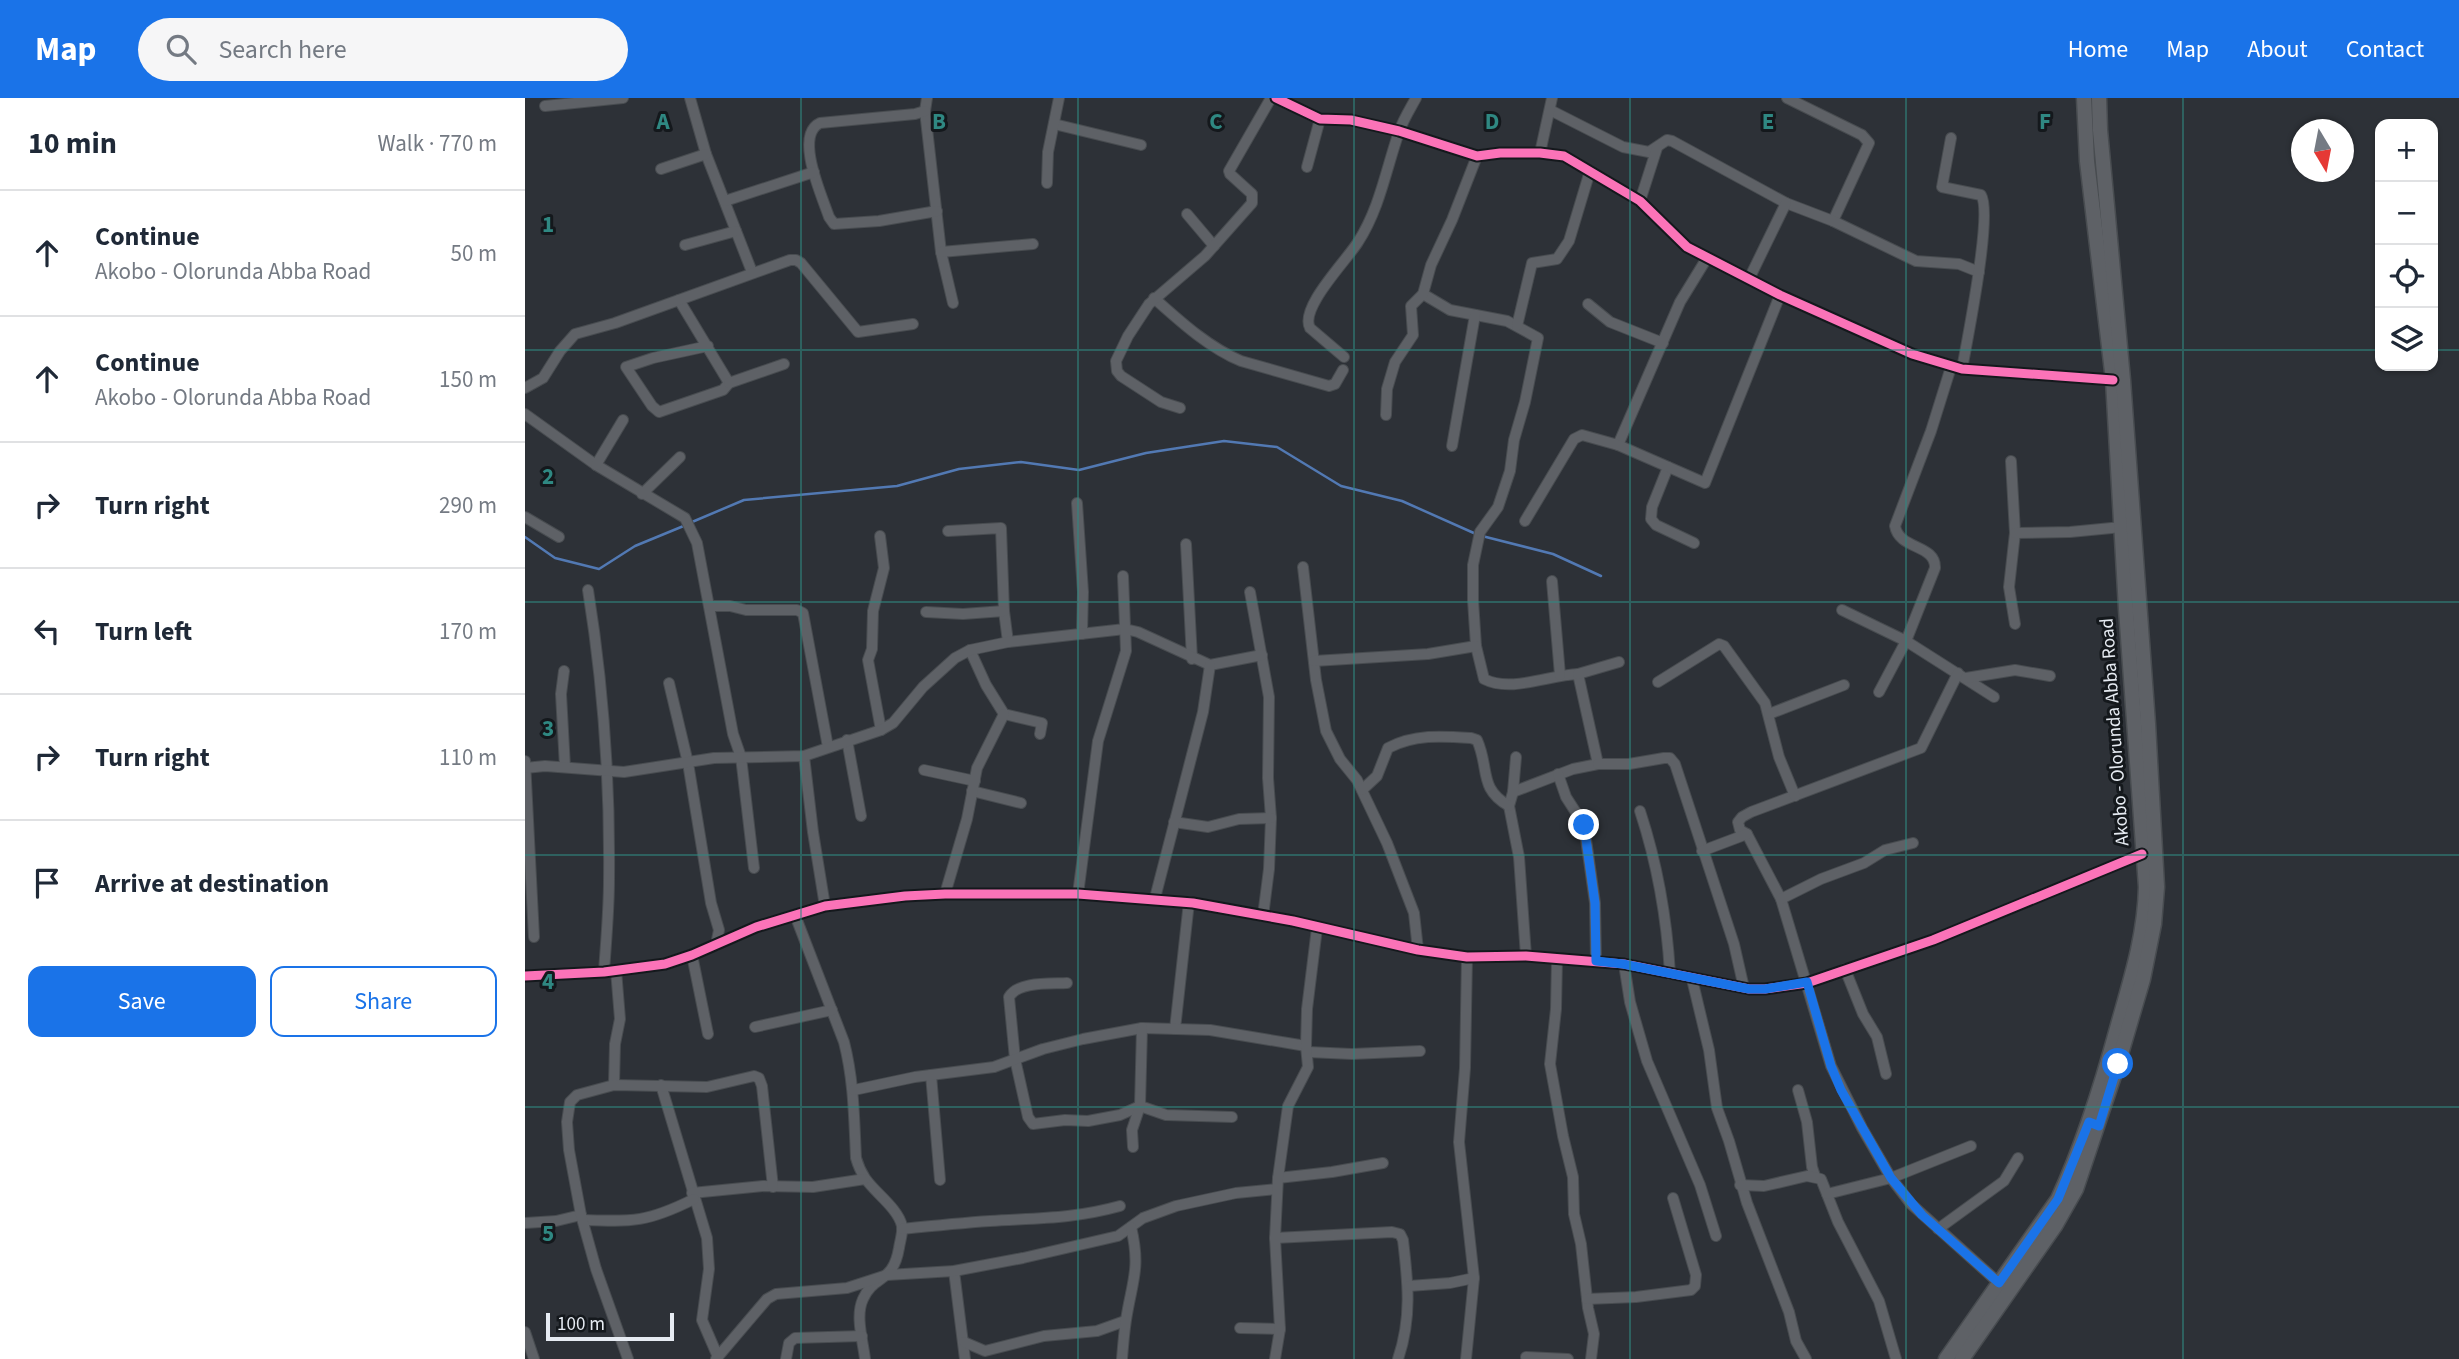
<!DOCTYPE html>
<meta charset="utf-8">
<style>
:root{--surface:#fff;--page:#f6f6f7;--text:#1f2937;--muted:#747a83;--line:#e0e1e3;--accent:#1a73e8}
body{margin:0;font-family:"Source Sans 3",sans-serif;background:var(--page);color:var(--text)}
.controls{position:absolute;right:21px;top:21px;display:grid;overflow:hidden;border-radius:14px;box-shadow:0 2px 5px #0004}
.controls button{width:63px;height:63px;display:grid;place-items:center;padding:0;border:0;border-bottom:2px solid var(--line);background:var(--surface);color:var(--text);font:35px sans-serif}
.compass{position:absolute;left:1766px;top:21px;width:63px;height:63px;border-radius:50%;background:var(--surface);box-shadow:0 2px 5px #0004;rotate:170deg}
.scale{position:absolute;left:21px;bottom:18px;width:128px;box-sizing:border-box;padding-left:7px;border:4px solid #e6ebf2;border-top:0;font-size:19px;line-height:24px;white-space:nowrap;color:#e6ebf2;-webkit-text-stroke:5px #14181c;paint-order:stroke}
.stop{position:absolute;width:21px;height:21px;margin:-16px;border:5px solid #1a73e8;border-radius:50%;background:#fff}
.stop.end{background:#1a73e8;border-color:#fff;box-shadow:0 2px 7px #0008}
.list{margin:0;padding:0;list-style:none}
h2{display:flex;justify-content:space-between;align-items:center;height:91px;margin:0;padding:0 28px;font-size:30px}
h2 small{font-size:23px;font-weight:400;color:var(--muted)}
.list li{display:grid;grid-template-columns:46px 1fr auto;gap:21px;align-items:center;box-sizing:border-box;height:126px;padding:0 28px;border-top:2px solid var(--line)}
.list b{display:block;font-size:26px;white-space:nowrap}
.list p{margin:0;font-size:23px;white-space:nowrap;color:var(--muted)}
.list em{font-size:23px;font-style:normal;color:var(--muted)}
.actions{display:flex;gap:14px;padding:21px 28px}
.actions a{flex:1;padding:16px 0;border:2px solid var(--accent);border-radius:14px;text-align:center;font-size:24px;color:var(--accent)}
.actions .main{background:var(--accent);color:#fff}
.icon{flex:none;width:38px;height:38px;fill:none;stroke:currentColor;stroke-width:2;stroke-linecap:round;stroke-linejoin:round}
.map{position:relative;flex:none;width:1934px;height:1261px;overflow:hidden}
header{display:flex;align-items:center;gap:42px;box-sizing:border-box;height:98px;padding:0 35px;background:var(--accent);color:#fff}
header strong{font-size:33px}
nav{display:flex;gap:38px;margin-inline-start:auto;font-size:24px}
.search{width:490px;height:63px;background:var(--page);display:flex;align-items:center;gap:18px;box-sizing:border-box;padding:0 24px;border-radius:38px;color:var(--muted);font-size:26px}
main{display:flex}
aside{flex:1;background:var(--surface)}
.map>svg:first-child{display:block}
.lines{fill:none;stroke-linecap:round;stroke-linejoin:round}
.stream{stroke:#5279b3;stroke-width:2.5}
.street-casing{stroke:#484c50;stroke-width:12}
.secondary-casing{stroke:#484c50;stroke-width:17}
.street{stroke:#5e6166;stroke-width:10}
.secondary{stroke:#5e6166;stroke-width:14}
.cycleway-casing{stroke:#14181c;stroke-width:13}
.cycleway{stroke:#fb73b8;stroke-width:9}
.route{stroke:#1a73e8;stroke-width:9}
.grid{fill:none;stroke:#2f8882;stroke-width:2;stroke-opacity:0.55}
.labels{text-anchor:middle;dominant-baseline:central;stroke-width:6;stroke-linejoin:round;paint-order:stroke}
.street-label{font-size:19px;fill:#e6ebf2;stroke:#14181c}
.grid-label{font-size:23px;text-anchor:middle;font-weight:bold;fill:#2f8882;stroke:#14181c;stroke-width:6;stroke-linejoin:round;paint-order:stroke}
</style>
<header>
<strong>Map</strong>
<div class="search"><svg class="icon" aria-label="search" viewBox="0 0 24 24"><circle cx="10" cy="10" r="6"/><path d="M15 15l6 6"/></svg>Search here</div>
<nav><a>Home</a><a>Map</a><a>About</a><a>Contact</a></nav>
</header>
<main>
<aside>
<h2>10 min<small>Walk · 770 m</small></h2>
<ul class="list">
<li><svg class="icon" aria-label="ahead" viewBox="0 0 24 24"><path d="M12 20V5M6 11l6-6 6 6"/></svg><div><b>Continue</b><p>Akobo - Olorunda Abba Road</p></div><em>50 m</em></li>
<li><svg class="icon" aria-label="ahead" viewBox="0 0 24 24"><path d="M12 20V5M6 11l6-6 6 6"/></svg><div><b>Continue</b><p>Akobo - Olorunda Abba Road</p></div><em>150 m</em></li>
<li><svg class="icon" aria-label="right" viewBox="0 0 24 24"><path d="M7 20v-9h11M14 6l5 5-5 5"/></svg><div><b>Turn right</b></div><em>290 m</em></li>
<li><svg class="icon" aria-label="left" viewBox="0 0 24 24"><path d="M17 20v-9H6M10 6l-5 5 5 5"/></svg><div><b>Turn left</b></div><em>170 m</em></li>
<li><svg class="icon" aria-label="right" viewBox="0 0 24 24"><path d="M7 20v-9h11M14 6l5 5-5 5"/></svg><div><b>Turn right</b></div><em>110 m</em></li>
<li><svg class="icon" aria-label="arrive" viewBox="0 0 24 24"><path d="M6 21V4h12l-3 4 3 4H6"/></svg><div><b>Arrive at destination</b></div></li>
</ul>
<div class="actions"><a class="main">Save</a><a>Share</a></div>
</aside>
<div class="map">
<svg width="1934" height="1261" viewBox="0 0 1934 1261">
<rect width="100%" height="100%" fill="#2d3137"/>
<g class="lines">
<g class="stream">
<path d="M167,424L219,402L372,388L434,371L496,364L554,372L621,355L699,343L752,349L816,388L877,403L951,436"/>
<path d="M957,438L1028,456L1076,478"/>
<path d="M0,439L30,460L74,471L110,448L161,427"/>
</g>
<g class="street-casing">
<g id="street">
<path d="M165,0L181,56L227,174"/>
<path d="M402,0L400,13L416,154L428,205"/>
<path d="M751,0L795,21L826,22L874,33L952,58L975,55H1015L1039,58L1115,103L1162,149L1255,197L1387,256L1437,271L1588,282"/>
<path d="M1262,0L1337,37L1344,45L1308,123"/>
<path d="M20,8L98,0"/>
<path d="M1025,12L1098,49L1124,54L1142,42L1147,43L1261,105L1308,123L1391,163L1434,166L1454,174"/>
<path d="M400,13L390,16L295,25C269,37 297,98 304,119L309,126L354,123L412,113"/>
<path d="M529,26L616,47"/>
<path d="M1426,40L1417,89L1456,97C1468,115 1442,243 1437,271"/>
<path d="M1015,55L1027,0"/>
<path d="M782,69L795,21"/>
<path d="M136,71L181,56"/>
<path d="M522,85L523,54L534,0"/>
<path d="M200,103L289,74"/>
<path d="M1115,103L1132,50"/>
<path d="M662,116L689,148"/>
<path d="M160,147L211,133"/>
<path d="M416,154L508,146"/>
<path d="M1224,181L1261,105"/>
<path d="M898,196L925,212L982,223L1013,240L1000,304L989,342L985,373L973,409L955,434L948,467V502L951,548L959,581C986,595 1024,577 1053,576L1073,666L1048,671L988,694"/>
<path d="M629,200C656,224 683,249 716,263L804,288L810,286L818,272"/>
<path d="M154,202L204,285L198,292L134,314L127,308L101,269L128,260L183,248"/>
<path d="M1063,206L1085,224L1138,245"/>
<path d="M992,228L1007,165L1032,161L1044,143L1065,73"/>
<path d="M819,259L785,230C774,210 822,162 833,144C855,110 861,71 874,34C878,22 885,11 891,0"/>
<path d="M204,285L259,266"/>
<path d="M0,290L18,280L35,253L50,236L90,225L265,162H271L276,165L333,234L388,226"/>
<path d="M655,310L636,304L596,278L592,273L591,263L603,238L624,206L680,158L727,105V96L705,76L704,73L746,0"/>
<path d="M0,316L71,367L160,420L172,445L208,636L216,659L229,770"/>
<path d="M861,317L862,291L870,264L888,237L886,208L898,196L906,167L927,122L952,58"/>
<path d="M1093,347L1155,204L1182,160"/>
<path d="M927,348L950,217"/>
<path d="M1486,363L1490,435L1484,489L1490,526"/>
<path d="M71,367L98,322"/>
<path d="M1143,369L1127,409L1126,421L1131,427L1169,445"/>
<path d="M117,396L155,359"/>
<path d="M552,405L558,494L557,536"/>
<path d="M0,419L34,439"/>
<path d="M1000,423L1049,341L1057,337L1093,347L1180,385L1255,197"/>
<path d="M423,433L476,430L479,513L483,544"/>
<path d="M1490,435L1545,434L1597,429"/>
<path d="M355,438L359,470L348,513L347,551L343,562L356,632"/>
<path d="M661,446L667,561"/>
<path d="M778,469L791,582L801,633L815,661L832,682L862,745L889,815L893,852"/>
<path d="M1027,483L1035,577"/>
<path d="M63,492C78,585 85,689 84,782C84,813 81,843 79,874"/>
<path d="M725,494L744,599L743,680L746,720L744,771L738,818"/>
<path d="M185,508H205L221,512H272L278,515L303,649"/>
<path d="M1317,512L1381,543L1469,599"/>
<path d="M401,514L438,516L479,513"/>
<path d="M445,552L461,587L479,616L517,625L515,636"/>
<path d="M789,563L903,556L951,548"/>
<path d="M39,573L36,596L40,669"/>
<path d="M1433,575L1396,650L1226,714L1217,719L1213,724L1215,732L1222,736L1256,801L1306,968L1337,1030L1366,1080L1386,1106L1474,1185"/>
<path d="M1053,576L1094,564"/>
<path d="M1441,580L1490,572L1525,578"/>
<path d="M1133,584L1194,546L1199,548L1240,605L1254,659L1270,698"/>
<path d="M144,585L163,665L186,805L194,832L191,847"/>
<path d="M1354,594L1381,543L1410,470C1411,446 1374,452 1370,428L1406,333L1426,269"/>
<path d="M1244,616L1319,587"/>
<path d="M322,642L336,718"/>
<path d="M279,658L288,734L300,808"/>
<path d="M991,659L988,694L984,708L994,759L1001,858"/>
<path d="M0,663L9,839"/>
<path d="M1073,666H1104L1139,660H1145L1150,666L1209,846L1219,890"/>
<path d="M0,670L20,668L99,674L189,660L279,658L356,632L368,625L398,589L430,560L445,552L483,544L600,531L613,534L685,567L737,557"/>
<path d="M399,672L450,683"/>
<path d="M1033,676L1041,699L1059,727L1070,805L1071,863"/>
<path d="M837,692L852,678L863,650C889,636 917,638 946,640L952,642C965,671 953,690 984,708"/>
<path d="M447,693L496,705"/>
<path d="M1115,713C1132,765 1142,822 1145,876"/>
<path d="M649,724L683,729L714,721L746,720"/>
<path d="M1177,753L1222,736"/>
<path d="M420,796L442,721L452,670L479,616"/>
<path d="M553,796L573,643L601,553L598,478"/>
<path d="M630,800L678,614L685,567"/>
<path d="M1256,801L1296,781L1339,765L1360,752L1388,745"/>
<path d="M270,817L319,944C329,983 329,1020 331,1060C333,1067 336,1074 340,1080C350,1095 373,1110 377,1128C378,1135 375,1143 374,1150C368,1186 349,1176 338,1201C330,1218 338,1243 340,1261"/>
<path d="M167,857L183,936"/>
<path d="M1032,861L1031,911L1025,966L1038,1038L1048,1079L1049,1116L1056,1146L1063,1210L1069,1236L1066,1261"/>
<path d="M1099,866L1105,904L1122,963L1175,1087L1191,1138"/>
<path d="M1320,871L1338,916L1352,939L1361,976"/>
<path d="M0,878L79,874L140,866L167,857L231,829L300,808L380,798L420,796H553L668,805L768,823L893,852L942,859L1001,858L1099,866L1224,891H1240L1282,885L1408,842L1617,756"/>
<path d="M1167,881L1184,952L1192,1010L1204,1043L1222,1105L1264,1214L1271,1243L1281,1261"/>
<path d="M542,885C526,886 493,883 484,899L490,961L503,1019L508,1026L540,1022L563,1023L595,1017L615,1008L641,1017L707,1019"/>
<path d="M230,929L307,912"/>
<path d="M650,931L664,804"/>
<path d="M783,954L827,956L895,953"/>
<path d="M406,977L415,1082"/>
<path d="M89,987L90,946L95,921L91,872"/>
<path d="M136,987L182,1140L184,1171L177,1222L193,1259"/>
<path d="M329,992L390,979L469,969L518,951L558,941L617,930L685,932L781,948"/>
<path d="M1273,992L1282,1024L1287,1069L1290,1078"/>
<path d="M608,1049L607,1032L615,1008L617,930"/>
<path d="M753,1080L807,1074L858,1065"/>
<path d="M1215,1087L1239,1088L1282,1078L1296,1081L1313,1124L1354,1203L1371,1261"/>
<path d="M167,1095L238,1088L288,1089L340,1081"/>
<path d="M1302,1096L1366,1080L1446,1048"/>
<path d="M58,1122C108,1124 123,1124 169,1101"/>
<path d="M0,1125L31,1123L56,1117"/>
<path d="M377,1131C406,1128 436,1125 465,1123C512,1120 548,1121 595,1108"/>
<path d="M1413,1131L1479,1083L1493,1060"/>
<path d="M750,1140L867,1134L875,1136L878,1142C883,1184 887,1220 873,1261"/>
<path d="M429,1173L440,1261"/>
<path d="M884,1188L925,1185L949,1180"/>
<path d="M1062,1201L1111,1199L1166,1192L1170,1188L1171,1177L1148,1100"/>
<path d="M715,1230L755,1231"/>
<path d="M0,1234L9,1261"/>
<path d="M439,1244L460,1253L519,1238L572,1233L600,1223"/>
<path d="M1001,1259L1043,1261"/>
<path d="M103,1261L71,1171L56,1117L44,1052L42,1024L45,1004L52,997L89,987L182,989L229,978L234,980L237,988L248,1089"/>
<path d="M191,1261L242,1201L251,1196L322,1190L362,1177L429,1173L498,1160L593,1138L618,1120L651,1108L711,1095L752,1091"/>
<path d="M261,1261L264,1245L270,1240L337,1238"/>
<path d="M597,1261C598,1248 599,1235 601,1222C607,1183 616,1171 606,1129"/>
<path d="M750,1261L755,1231L750,1140L753,1080L763,1008L783,969L781,948L782,911L792,830"/>
<path d="M941,1261L949,1180L934,1044L940,970L942,859"/>
</g>
</g>
<g class="secondary-casing">
<g id="secondary">
<path d="M1421,1261L1533,1101C1559,1045 1577,986 1593,927C1606,881 1620,837 1621,789L1601,511L1588,282L1562,63L1559,0"/>
<path d="M1437,1261L1530,1128L1551,1091L1593,966L1618,881L1629,826L1632,789L1623,626L1598,282L1575,32L1574,0"/>
</g>
</g>
<use href="#street" class="street"/>
<use href="#secondary" class="secondary"/>
<g class="cycleway-casing">
<g id="cycleway">
<path d="M751,0L795,21L826,22L874,33L952,58L975,55H1015L1039,58L1115,103L1162,149L1255,197L1387,256L1437,271L1588,282"/>
<path d="M0,878L79,874L140,866L167,857L231,829L300,808L380,798L420,796H553L668,805L768,823L893,852L942,859L1001,858L1099,866L1224,891H1240L1282,885L1408,842L1617,756"/>
</g>
</g>
<use href="#cycleway" class="cycleway"/>
</g>
<g class="lines">
<path class="route" d="M1059,727L1070,805L1071,863L1098,866L1224,891H1240L1282,884L1306,968L1316,992L1366,1080L1397,1117L1474,1185L1533,1101L1564,1024L1574,1028L1593,966"/>
</g>
<path class="grid" d="M276,0V1261M553,0V1261M829,0V1261M1105,0V1261M1381,0V1261M1658,0V1261M0,252H1855M1908,252H1934M0,504H1934M0,757H1934M0,1009H1934"/>
<g class="labels">
<g class="street-label">
<text transform="translate(1590 634) rotate(-94)">Akobo - Olorunda Abba Road</text>
</g>
</g>
<g class="grid-label">
<text x="138" y="31">A</text>
<text x="414" y="31">B</text>
<text x="691" y="31">C</text>
<text x="967" y="31">D</text>
<text x="1243" y="31">E</text>
<text x="1520" y="31">F</text>
<text x="23" y="134">1</text>
<text x="23" y="386">2</text>
<text x="23" y="638">3</text>
<text x="23" y="891">4</text>
<text x="23" y="1143">5</text>
</g>
</svg>
<div class="controls">
<button>+</button>
<button>−</button>
<button><svg class="icon" aria-label="locate" viewBox="0 0 24 24"><circle cx="12" cy="12" r="6"/><path d="M12 2v4M12 18v4M2 12h4M18 12h4"/></svg></button>
<button><svg class="icon" aria-label="layers" viewBox="0 0 24 24"><path d="M12 4l9 5-9 5-9-5zM3 14l9 5 9-5"/></svg></button>
</div>
<svg class="compass" viewBox="-18 -18 36 36"><path d="M0-13l5 13h-10z" fill="#e53935"/><path d="M0 13l5-13h-10z" fill="#747a83"/></svg>
<div class="scale">100 m</div>
<div class="stop" style="left:1593px;top:966px"></div>
<div class="stop end" style="left:1059px;top:727px"></div>
</div>
</main>
